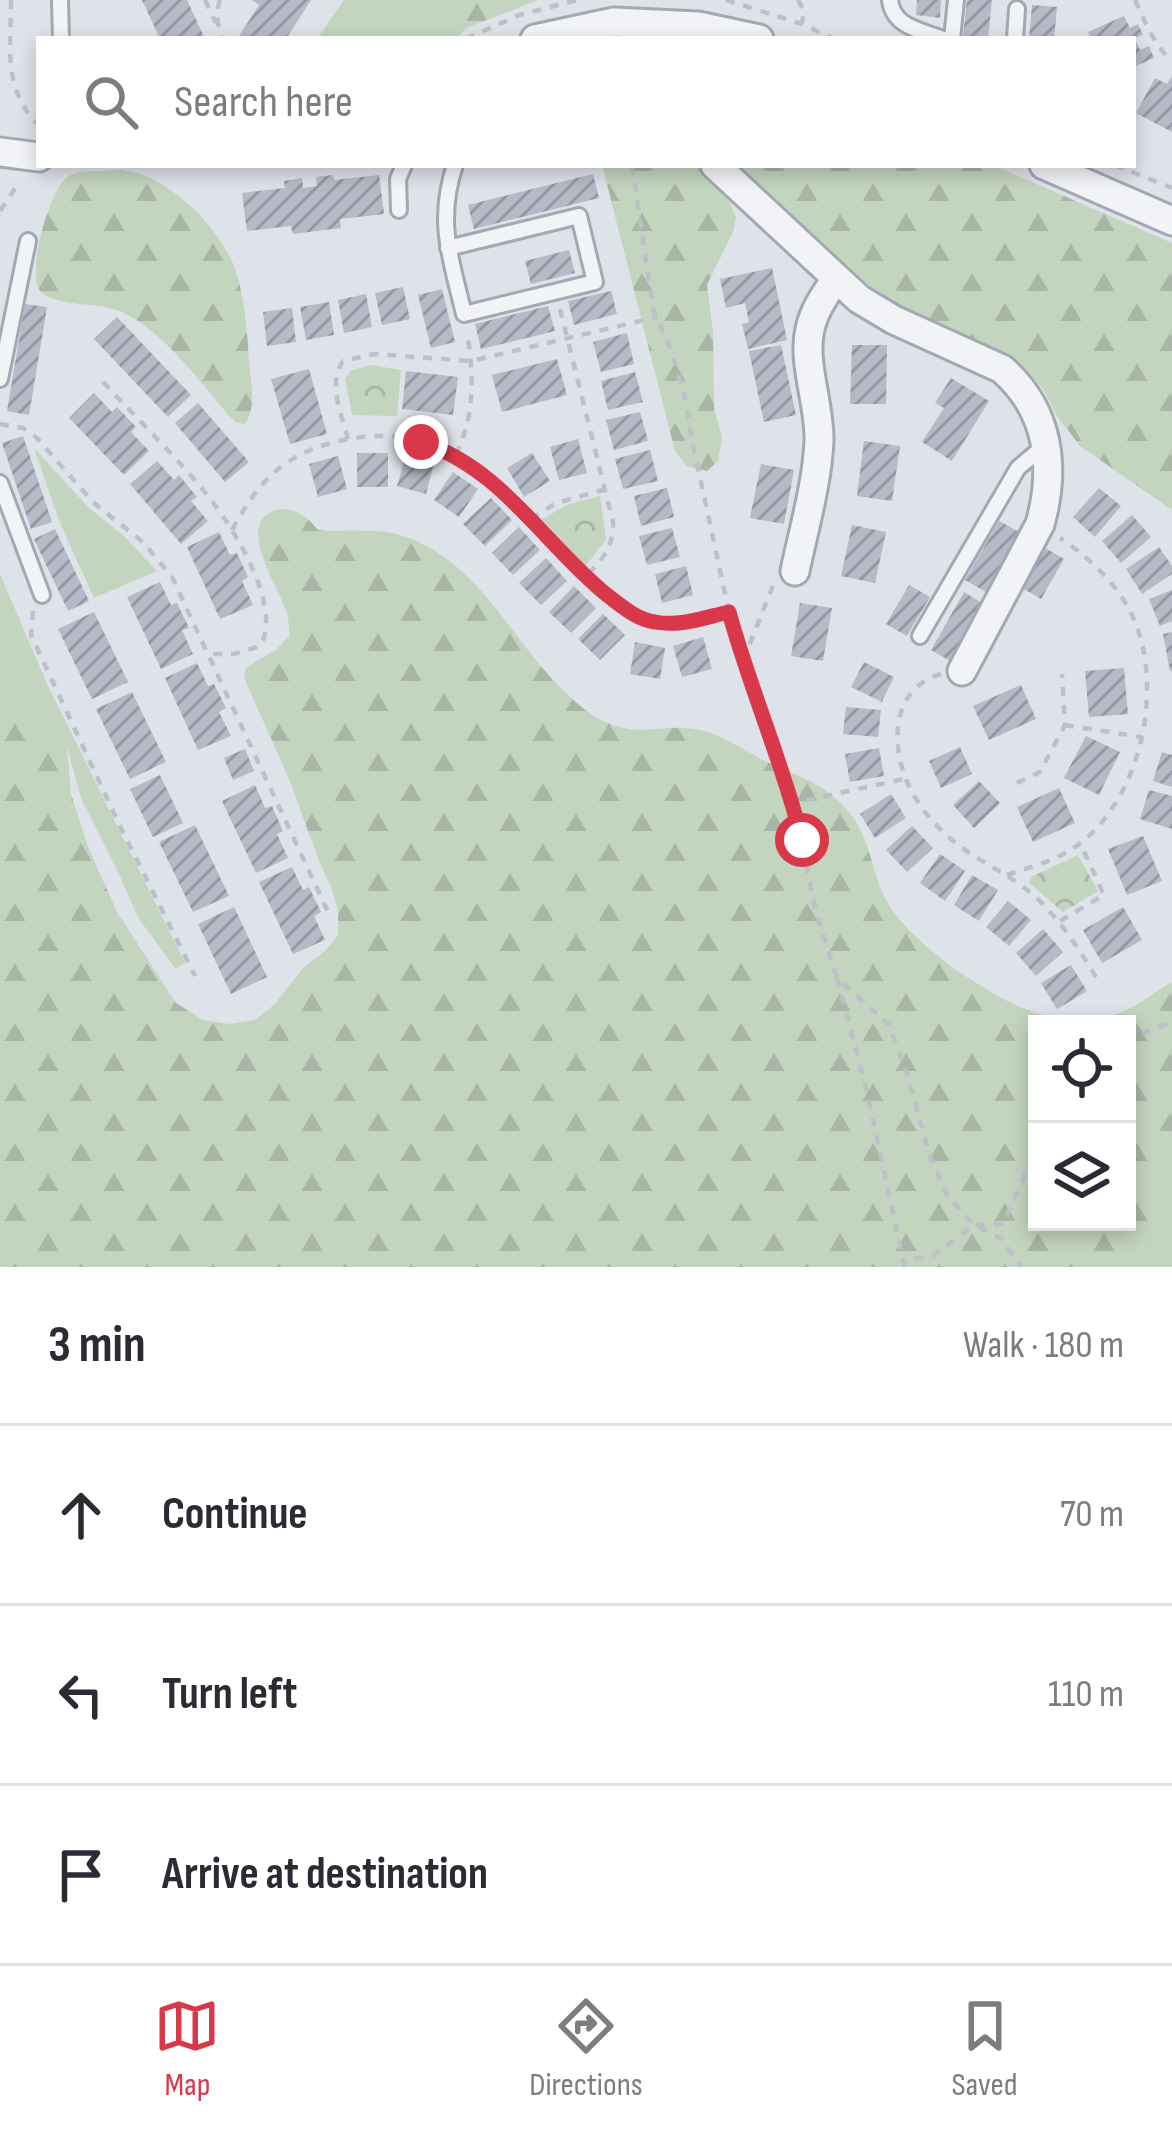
<!DOCTYPE html>
<meta charset="utf-8">
<style>
:root{--surface:#fff;--page:#f7f7f7;--text:#2b2b33;--muted:#7c7c81;--line:#e1e1e2;--accent:#d9384a}
body{margin:0;font-family:"Sofia Sans Condensed",sans-serif;background:var(--page);color:var(--text)}
.controls{position:absolute;right:36px;bottom:36px;display:grid;overflow:hidden;border-radius:0px;box-shadow:0 6px 18px #0003}
.controls button{width:108px;height:108px;display:grid;place-items:center;padding:0;border:0;border-bottom:3px solid var(--line);background:var(--surface);color:var(--text);font:60px sans-serif}
.stop{position:absolute;width:36px;height:36px;margin:-27px;border:9px solid #d9384a;border-radius:50%;background:#fff}
.stop.end{background:#d9384a;border-color:#fff;box-shadow:0 3px 12px #0008}
.list{margin:0;padding:0;list-style:none}
h2{display:flex;justify-content:space-between;align-items:center;height:156px;margin:0;padding:0 48px;font-size:51px}
h2 small{font-size:39px;font-weight:400;color:var(--muted)}
.list li{display:grid;grid-template-columns:78px 1fr auto;gap:36px;align-items:center;box-sizing:border-box;height:180px;padding:0 48px;border-top:3px solid var(--line)}
.list b{display:block;font-size:45px;white-space:nowrap}
.list em{font-size:39px;font-style:normal;color:var(--muted)}
.icon{flex:none;width:66px;height:66px;fill:none;stroke:currentColor;stroke-width:2;stroke-linecap:round;stroke-linejoin:round}
.map{position:relative;flex:none;width:1172px;height:1267px;overflow:hidden}
.search{position:absolute;background:var(--surface);box-shadow:0 6px 18px #0003;left:36px;right:36px;top:36px;height:132px;display:flex;align-items:center;gap:30px;box-sizing:border-box;padding:0 42px;border-radius:0px;color:var(--muted);font-size:45px}
.sheet{height:696px;background:var(--surface)}
nav{display:flex;justify-content:space-around;align-items:center;box-sizing:border-box;height:168px;border-top:3px solid var(--line);background:var(--surface);font-size:33px;color:var(--muted)}
nav a{display:grid;justify-items:center;gap:6px}
nav .on{color:var(--accent)}
.map>svg:first-child{display:block}
.grass{fill:#c3d4bf}
.forest{fill:url(#forest-firs);fill-rule:evenodd}
.park{fill:url(#park-crowns)}
.building{fill:url(#building-hatch)}
.lines{fill:none;stroke-linecap:round;stroke-linejoin:round}
.lane-casing{stroke:#a3a9b3;stroke-width:20}
.street-casing{stroke:#a3a9b3;stroke-width:33}
.path{stroke:#bcc0c8;stroke-width:4.5;stroke-dasharray:9 9;stroke-linecap:butt}
.lane{stroke:#f1f3f7;stroke-width:14}
.street{stroke:#f1f3f7;stroke-width:27}
.route{stroke:#d9384a;stroke-width:15}
</style>
<div class="map">
<svg width="1172" height="1267" viewBox="0 0 1172 1267">
<defs>
<pattern id="forest-firs" width="22" height="20" patternUnits="userSpaceOnUse" patternTransform="scale(3)"><rect width="22" height="20" fill="#c3d4bf"/><path d="M5 1l3.5 6h-7zM16 11l3.5 6h-7z" fill="#a7b6a5"/></pattern>
<pattern id="park-crowns" width="20" height="18" patternUnits="userSpaceOnUse" patternTransform="scale(3)"><rect width="20" height="18" fill="#c3d4bf"/><path d="M2 6a3 3 0 1 1 6 0M12 15a3 3 0 1 1 6 0" fill="none" stroke="#a7b6a5"/></pattern>
<pattern id="building-hatch" width="6" height="6" patternUnits="userSpaceOnUse" patternTransform="scale(3)"><rect width="6" height="6" fill="#b5bbc6"/><path d="M-1 1l2-2M0 6l6-6M5 7l2-2" fill="none" stroke="#9398a2"/></pattern>
</defs>
<rect width="100%" height="100%" fill="#dee2e9"/>
<g class="grass">
<path d="M344,0H468L466,28L456,39H317Z"/>
<path d="M34,448L88,507L125,537L157,571L94,598L60,523Z"/>
<path d="M0,574L48,686L185,963L176,969L139,919L114,863L82,801L67,747L15,716L0,712Z"/>
<path d="M1172,1147V1267H1135Z"/>
</g>
<g class="forest">
<path d="M468,0H538L466,28Z"/>
<path d="M602,165H697L729,200L736,217L733,232L707,285L713,333L714,408L722,437L718,461L707,471L687,466L675,451Z"/>
<path d="M738,165H993L1172,243V510L1080,446L1057,416L1042,387L1017,362L905,310L867,284Z"/>
<path d="M101,171C110,171 120,170 129,171C169,177 223,231 235,269C245,298 247,330 249,361C251,382 257,406 245,424L235,422C201,385 168,334 122,312C99,301 58,308 41,292C25,276 49,193 65,179C74,170 89,172 101,171Z"/>
<path d="M282,509C300,510 307,517 318,530C344,532 374,528 400,535C489,562 518,663 590,713C634,744 663,720 704,731C724,737 743,749 761,759C783,770 807,777 826,791C880,829 863,872 896,915C922,950 995,1001 1037,1013C1059,1019 1086,1021 1109,1016C1133,1011 1151,994 1172,982V1147L1135,1267H0V712L15,716L67,747L71,794L88,847L117,912L176,1003L203,1020L229,1024L255,1020L275,1004L303,968L325,951L338,935V911L332,889L319,861L290,781L244,678L246,668L277,649L290,635C289,628 289,622 288,616C280,588 229,517 282,509ZM1037,1024H1127V1222H1037Z"/>
</g>
<g class="park">
<path d="M371,365L401,370L397,416L352,415L345,379L350,371Z"/>
<path d="M600,496L606,539L585,567L542,519L567,505Z"/>
<path d="M1078,855L1098,891L1063,912L1029,883L1031,877Z"/>
</g>
<g class="building">
<path d="M142,0H187L205,39H160Z"/>
<path d="M252,0H311L286,39H237L259,5Z"/>
<path d="M917,0H941L940,18L916,15Z"/>
<path d="M967,0H992L988,39L963,36Z"/>
<path d="M1032,5L1057,7L1054,39H1029Z"/>
<path d="M1124,16L1130,28L1138,24L1143,35L1135,38L1140,50L1149,46L1154,58L1133,67V39H1091L1088,32Z"/>
<path d="M1172,76V132L1136,113L1155,78L1167,84Z"/>
<path d="M593,174L599,198L474,229L468,205Z"/>
<path d="M333,175L334,180L379,175L384,214L340,219L341,228L293,234L291,226L247,231L242,193L285,188L284,181L302,178L303,188L317,186L316,177Z"/>
<path d="M569,250L575,273L531,284L525,261Z"/>
<path d="M772,268L787,340L748,349L742,324L749,322L745,303L726,308L720,279Z"/>
<path d="M403,287L410,319L382,325L375,293Z"/>
<path d="M442,289L455,342L431,348L418,295Z"/>
<path d="M611,291L617,314L574,325L568,301Z"/>
<path d="M366,294L372,327L344,333L338,300Z"/>
<path d="M329,302L334,335L306,340L300,307Z"/>
<path d="M25,304L47,307L29,415L7,411Z"/>
<path d="M548,306L555,331L481,349L475,324Z"/>
<path d="M292,308L296,342L267,346L263,312Z"/>
<path d="M117,317L191,395L168,417L94,339Z"/>
<path d="M627,333L634,364L601,372L593,342Z"/>
<path d="M781,345L796,415L764,422L749,351Z"/>
<path d="M852,345H887L886,404H850Z"/>
<path d="M557,359L567,395L502,412L492,375Z"/>
<path d="M309,369L327,434L290,444L271,379Z"/>
<path d="M406,371L458,377L453,415L402,409Z"/>
<path d="M635,372L643,402L608,410L601,381Z"/>
<path d="M951,378L989,401L952,461L922,442L944,408L935,403Z"/>
<path d="M94,393L112,412L117,407L136,427L131,432L149,451L124,475L69,418Z"/>
<path d="M198,403L249,462L225,482L175,423Z"/>
<path d="M640,412L648,441L614,450L606,420Z"/>
<path d="M23,436L52,522L31,529L2,443Z"/>
<path d="M578,439L587,473L559,480L550,447Z"/>
<path d="M864,441L900,446L892,501L857,496Z"/>
<path d="M650,450L658,481L623,489L615,459Z"/>
<rect x="357" y="453" width="31" height="34"/>
<path d="M532,453L550,481L524,497L507,468Z"/>
<path d="M406,455L434,463L426,494L397,486Z"/>
<path d="M338,456L347,489L318,497L309,464Z"/>
<path d="M157,461L174,480L179,475L197,497L191,501L208,521L181,544L130,484Z"/>
<path d="M761,464L794,470L784,524L750,518Z"/>
<path d="M453,472L478,489L459,517L434,500Z"/>
<path d="M667,488L674,517L641,526L634,496Z"/>
<path d="M1099,488L1121,506L1095,537L1073,517Z"/>
<path d="M491,498L512,520L485,546L463,524Z"/>
<path d="M1132,515L1151,537L1121,563L1102,541Z"/>
<path d="M999,521L1021,533L986,592L965,580Z"/>
<path d="M852,525L886,532L875,583L841,576Z"/>
<path d="M519,527L540,550L513,575L492,553Z"/>
<path d="M672,528L680,557L647,565L639,536Z"/>
<path d="M55,529L89,601L68,611L34,539Z"/>
<path d="M219,532L230,555L237,553L248,577L242,581L253,605L220,619L187,547Z"/>
<path d="M1042,546L1064,559L1041,599L1019,586Z"/>
<path d="M1159,547L1172,566V574L1142,594L1126,569Z"/>
<path d="M546,558L567,581L541,605L519,583Z"/>
<path d="M686,566L693,595L662,603L655,574Z"/>
<path d="M160,582L171,605L177,603L189,628L182,630L193,654L161,669L127,597Z"/>
<path d="M909,585L930,597L907,636L886,624Z"/>
<path d="M574,586L596,608L571,633L549,612Z"/>
<path d="M1172,590V621L1160,626L1149,599Z"/>
<path d="M964,592L985,605L952,662L931,650Z"/>
<path d="M800,603L832,608L823,661L791,656Z"/>
<path d="M94,612L128,682L92,699L58,629Z"/>
<path d="M603,614L625,635L600,660L578,639Z"/>
<path d="M1172,632V671H1170L1163,634Z"/>
<path d="M703,637L712,669L682,677L673,646Z"/>
<path d="M635,642L665,648L660,679L630,674Z"/>
<path d="M864,662L894,677L882,702L851,687Z"/>
<path d="M197,663L208,686L214,684L226,708L219,712L231,736L198,750L165,678Z"/>
<path d="M1124,668L1128,714L1089,717L1085,671Z"/>
<path d="M1021,685L1036,719L989,740L973,706Z"/>
<path d="M132,692L166,762L130,779L96,709Z"/>
<path d="M846,707L881,710L878,737L843,734Z"/>
<path d="M1086,736L1120,752L1099,795L1064,778Z"/>
<path d="M960,747L972,774L941,788L929,761Z"/>
<path d="M879,748L884,776L850,782L845,754Z"/>
<path d="M245,749L254,771L233,780L224,758Z"/>
<path d="M1162,752L1172,755V787L1153,781Z"/>
<path d="M160,775L183,823L153,837L130,789Z"/>
<path d="M979,781L1000,803L974,828L953,805Z"/>
<path d="M255,785L265,808L272,806L283,831L277,834L288,858L256,873L222,801Z"/>
<path d="M1059,788L1075,823L1033,842L1017,807Z"/>
<path d="M1149,790L1172,796V829L1140,819Z"/>
<path d="M891,794L906,818L875,838L860,814Z"/>
<path d="M195,825L229,896L193,912L159,842Z"/>
<path d="M912,826L933,848L907,872L886,850Z"/>
<path d="M1143,836L1162,881L1127,895L1108,849Z"/>
<path d="M940,854L965,871L945,901L920,883Z"/>
<path d="M292,867L303,890L309,887L321,912L314,916L325,940L293,954L259,882Z"/>
<path d="M972,875L998,890L979,921L954,905Z"/>
<path d="M1008,901L1031,920L1009,946L986,927Z"/>
<path d="M234,907L267,977L231,994L198,924Z"/>
<path d="M1123,907L1142,940L1102,963L1083,930Z"/>
<path d="M1043,929L1063,952L1036,976L1016,953Z"/>
<path d="M1071,965L1087,991L1057,1009L1041,983Z"/>
</g>
<g class="lines">
<g class="lane-casing">
<g id="lane">
<path d="M60,0L61,39"/>
<path d="M890,0C893,27 920,30 943,39"/>
<path d="M952,39L956,0"/>
<path d="M1015,39L1017,9"/>
<path d="M399,210L398,179L404,165"/>
<path d="M448,248L579,216L595,282L464,314C451,259 436,222 455,165"/>
<path d="M0,379L28,241"/>
<path d="M0,483L42,595"/>
<path d="M920,636L1018,468L1044,446"/>
</g>
</g>
<g class="street-casing">
<g id="street">
<path d="M535,39L614,22L698,26L759,39"/>
<path d="M0,152L39,157"/>
<path d="M715,165L859,299L894,320L1002,369C1049,410 1056,467 1040,524L962,671"/>
<path d="M1044,165L1172,221"/>
<path d="M795,571C804,528 817,484 819,441C820,405 802,362 810,329C814,310 825,295 836,279"/>
</g>
</g>
<g class="path">
<path d="M11,0C11,49 2,88 39,126"/>
<path d="M205,0L216,23"/>
<path d="M220,0C215,13 218,26 222,39"/>
<path d="M726,0L802,24L834,39"/>
<path d="M798,0L804,11L802,23"/>
<path d="M1135,0C1145,21 1154,46 1172,61"/>
<path d="M466,39L519,15L577,0"/>
<path d="M632,165L653,308L672,353L687,405L691,436L729,612L743,661L786,784L793,794L807,800L904,779"/>
<path d="M1115,165L1172,188"/>
<path d="M0,211L20,181"/>
<path d="M560,309L613,522C614,546 603,559 587,575"/>
<path d="M103,382C139,421 179,459 212,501C236,532 283,609 260,646L234,654H208"/>
<path d="M0,424L23,428L36,437L94,503L144,543L172,577L329,914"/>
<path d="M348,439C342,415 327,383 343,361L374,354L471,361L657,317"/>
<path d="M456,455C475,414 474,377 467,332"/>
<path d="M531,519L556,503L603,490"/>
<path d="M232,530C261,477 287,451 349,439C472,416 522,527 603,591C614,600 626,613 639,618C668,631 701,618 729,612"/>
<path d="M33,611L31,635L118,822L195,976"/>
<path d="M743,661L774,583"/>
<path d="M941,674C915,682 901,700 898,727C894,772 918,811 951,839C979,863 1015,876 1041,902C1065,927 1083,955 1100,984"/>
<path d="M1065,725L1141,737"/>
<path d="M1017,783L1040,772L1065,725L1062,674"/>
<path d="M791,794L816,912L837,978L889,1025L907,1074L930,1156L948,1197L974,1225L1002,1239L1021,1267"/>
<path d="M1007,875C1030,867 1055,861 1075,847C1142,801 1167,682 1130,611C1115,582 1086,555 1060,538"/>
<path d="M1060,921L1104,895L1080,843"/>
<path d="M837,978L868,1096L903,1261"/>
<path d="M1127,1044L1146,1032L1172,1022"/>
<path d="M905,1267L903,1261L934,1255L974,1225L1003,1224L1037,1148"/>
</g>
<use href="#lane" class="lane"/>
<use href="#street" class="street"/>
</g>
<g class="lines">
<path class="route" d="M421,442C502,468 544,544 607,595C623,607 636,619 655,622C680,627 706,617 729,612C750,689 783,763 802,840"/>
</g>
</svg>
<div class="controls">
<button><svg class="icon" aria-label="locate" viewBox="0 0 24 24"><circle cx="12" cy="12" r="6"/><path d="M12 2v4M12 18v4M2 12h4M18 12h4"/></svg></button>
<button><svg class="icon" aria-label="layers" viewBox="0 0 24 24"><path d="M12 4l9 5-9 5-9-5zM3 14l9 5 9-5"/></svg></button>
</div>
<div class="stop" style="left:802px;top:840px"></div>
<div class="stop end" style="left:421px;top:442px"></div>
<div class="search"><svg class="icon" aria-label="search" viewBox="0 0 24 24"><circle cx="10" cy="10" r="6"/><path d="M15 15l6 6"/></svg>Search here</div>
</div>
<section class="sheet">
<h2>3 min<small>Walk · 180 m</small></h2>
<ul class="list">
<li><svg class="icon" aria-label="ahead" viewBox="0 0 24 24"><path d="M12 20V5M6 11l6-6 6 6"/></svg><div><b>Continue</b></div><em>70 m</em></li>
<li><svg class="icon" aria-label="left" viewBox="0 0 24 24"><path d="M17 20v-9H6M10 6l-5 5 5 5"/></svg><div><b>Turn left</b></div><em>110 m</em></li>
<li><svg class="icon" aria-label="arrive" viewBox="0 0 24 24"><path d="M6 21V4h12l-3 4 3 4H6"/></svg><div><b>Arrive at destination</b></div></li>
</ul>
</section>
<nav>
<a class="on"><svg class="icon" aria-label="map" viewBox="0 0 24 24"><path d="M3 6l6-2 6 2 6-2v14l-6 2-6-2-6 2zM9 4v14M15 6v14"/></svg>Map</a>
<a><svg class="icon" aria-label="directions" viewBox="0 0 24 24"><path d="M12 3l9 9-9 9-9-9zM9 14v-3h6M13 9l2 2-2 2"/></svg>Directions</a>
<a><svg class="icon" aria-label="saved" viewBox="0 0 24 24"><path d="M7 4h10v16l-5-4-5 4z"/></svg>Saved</a>
</nav>
